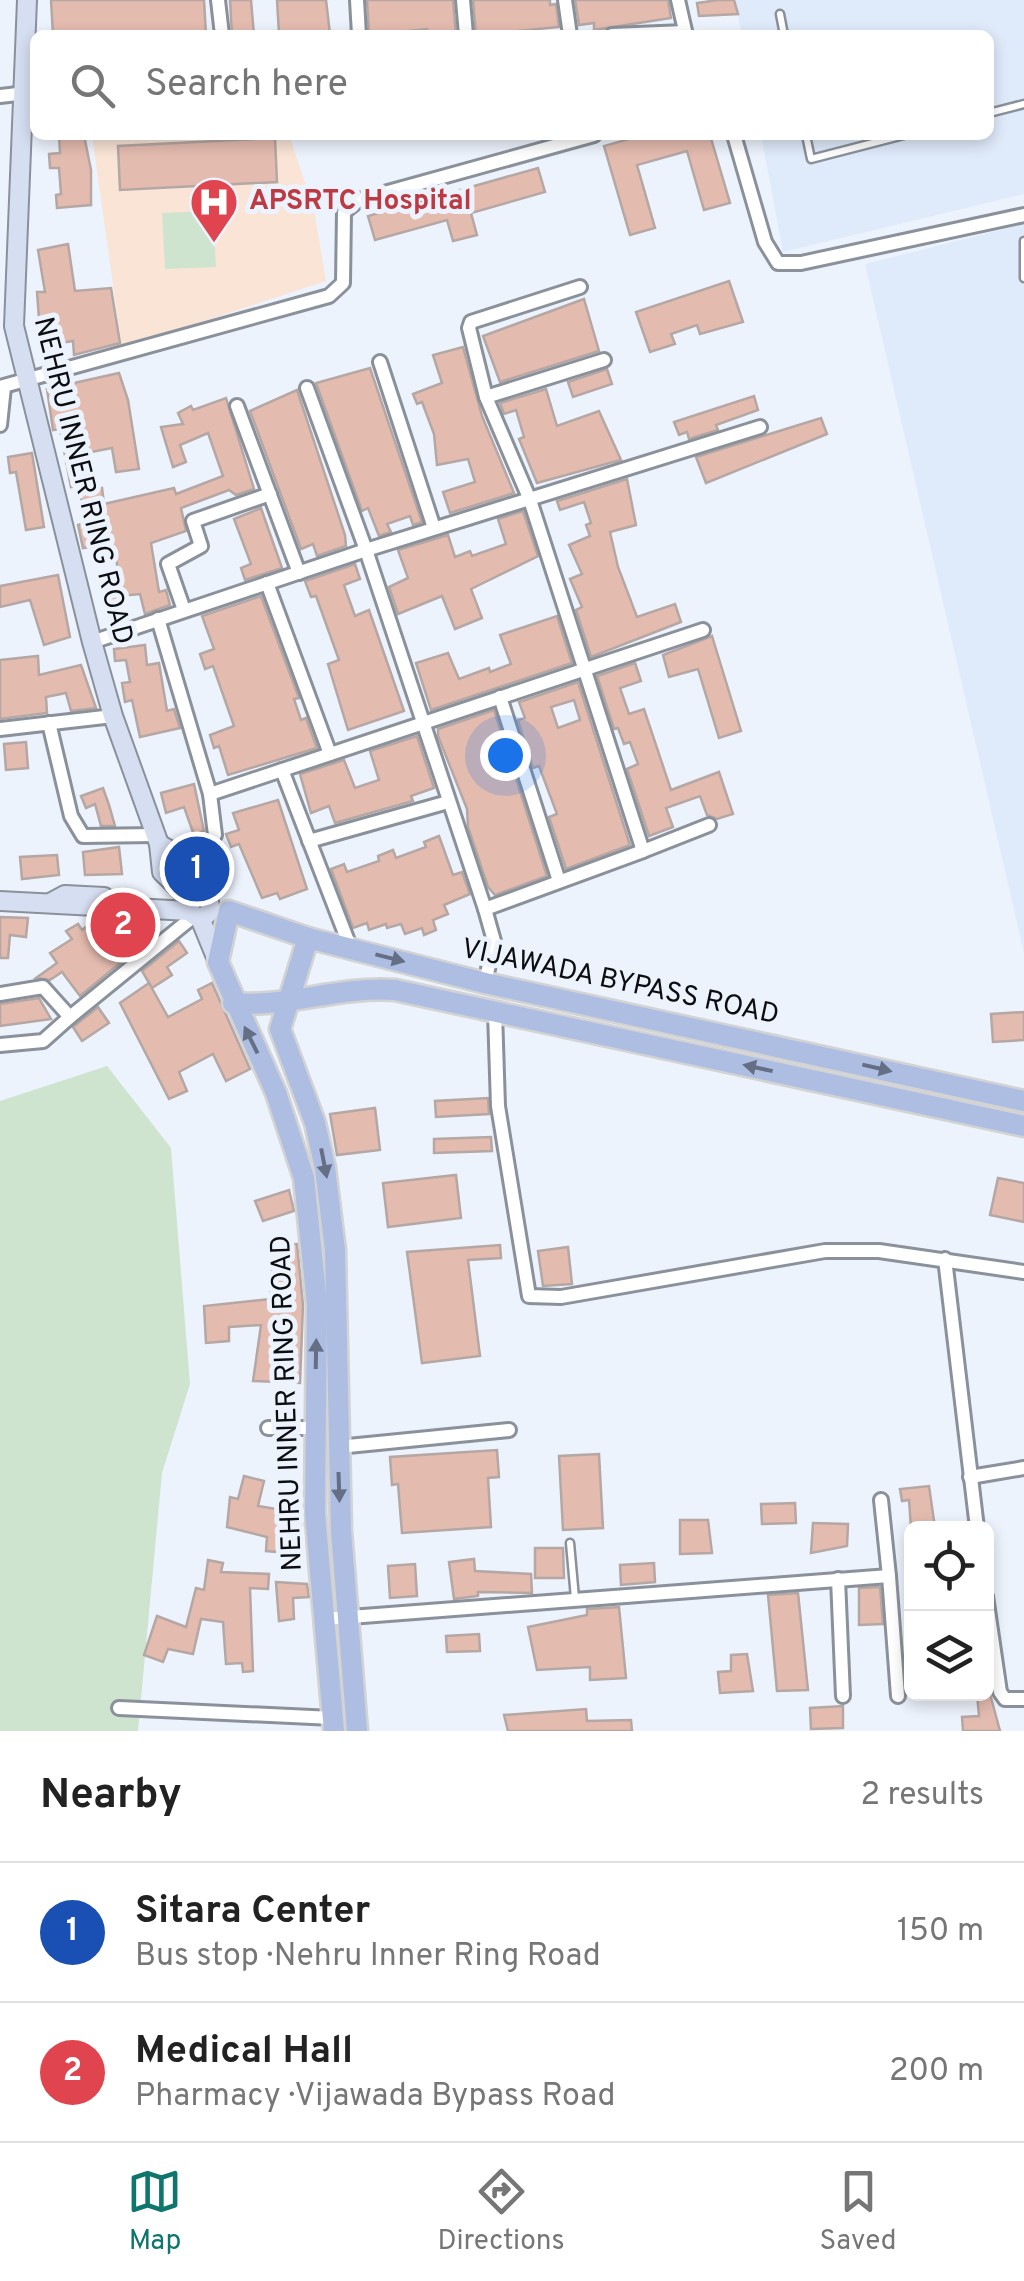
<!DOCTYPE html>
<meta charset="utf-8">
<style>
:root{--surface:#fff;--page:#f2f2f2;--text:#222;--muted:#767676;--line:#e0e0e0;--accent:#0f766e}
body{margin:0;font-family:Overpass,sans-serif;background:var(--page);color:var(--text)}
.controls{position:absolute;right:30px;bottom:30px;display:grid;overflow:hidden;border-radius:15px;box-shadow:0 5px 15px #0003}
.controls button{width:90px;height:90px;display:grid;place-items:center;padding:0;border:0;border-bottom:2px solid var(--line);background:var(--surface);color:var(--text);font:50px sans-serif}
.you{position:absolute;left:505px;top:755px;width:35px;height:35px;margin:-25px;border:8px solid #fff;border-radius:50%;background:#1a73e8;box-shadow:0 0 0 15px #1a73e833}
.badge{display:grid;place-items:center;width:65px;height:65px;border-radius:50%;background:var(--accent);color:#fff;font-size:32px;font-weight:700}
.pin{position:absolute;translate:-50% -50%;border:5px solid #fff;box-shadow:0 2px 10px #0006}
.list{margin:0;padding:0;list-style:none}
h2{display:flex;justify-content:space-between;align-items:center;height:130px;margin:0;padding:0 40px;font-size:42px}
h2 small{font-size:32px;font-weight:400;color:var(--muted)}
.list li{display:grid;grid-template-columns:65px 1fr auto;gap:30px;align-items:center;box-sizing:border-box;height:140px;padding:0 40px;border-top:2px solid var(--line)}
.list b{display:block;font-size:38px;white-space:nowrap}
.list p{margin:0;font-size:32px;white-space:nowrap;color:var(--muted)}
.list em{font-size:32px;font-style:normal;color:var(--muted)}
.icon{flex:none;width:55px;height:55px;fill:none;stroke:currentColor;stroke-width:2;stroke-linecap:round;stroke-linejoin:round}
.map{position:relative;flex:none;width:1024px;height:1731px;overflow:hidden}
.search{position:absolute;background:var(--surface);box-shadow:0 5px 15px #0003;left:30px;right:30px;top:30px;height:110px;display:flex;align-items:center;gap:25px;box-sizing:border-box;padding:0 35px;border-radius:15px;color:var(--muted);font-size:38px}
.sheet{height:410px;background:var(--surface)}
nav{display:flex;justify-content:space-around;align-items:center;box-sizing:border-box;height:140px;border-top:2px solid var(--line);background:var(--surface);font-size:28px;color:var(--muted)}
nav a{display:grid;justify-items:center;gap:5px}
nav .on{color:var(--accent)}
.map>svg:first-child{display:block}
.built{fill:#dfeafb}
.medical{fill:#f9e4d6}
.green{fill:#cee4ce}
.building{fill:#e4bbaf;stroke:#b4a7a4;stroke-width:2.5;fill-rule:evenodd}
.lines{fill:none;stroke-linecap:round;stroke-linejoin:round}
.lane-casing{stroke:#8b919a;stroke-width:11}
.street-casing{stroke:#8b919a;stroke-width:18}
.secondary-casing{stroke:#8b919a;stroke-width:22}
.primary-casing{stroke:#d3d3d4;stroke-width:25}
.lane{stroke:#fff;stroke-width:6}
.street{stroke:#fff;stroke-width:12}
.secondary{stroke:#d6def1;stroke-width:18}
.primary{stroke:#adbee2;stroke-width:20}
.oneway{fill:#646e84}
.labels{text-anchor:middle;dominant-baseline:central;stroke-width:10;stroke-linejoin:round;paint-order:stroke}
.health-label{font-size:28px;font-weight:bold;fill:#be3a42;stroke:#edf3fd;text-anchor:start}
.street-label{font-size:28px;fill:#0b0d10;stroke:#edf3fd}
</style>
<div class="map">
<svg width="1024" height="1731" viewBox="0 0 1024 1731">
<rect width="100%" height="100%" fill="#edf3fd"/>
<g class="built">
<path d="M735,0H1024V194L783,252L761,135H989V35H742Z"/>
<path d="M1024,224V953L865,264Z"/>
</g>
<path class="medical" d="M289,135L314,209L326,281L122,348L92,136Z"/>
<g class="green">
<path d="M213,211L216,267L165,269L162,213Z"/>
<path d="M107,1066L171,1148L190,1384L162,1473L138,1731H0V1101Z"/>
</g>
<g class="building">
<path d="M51,0H204L206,35H53Z"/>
<path d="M230,0H251L254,35H232Z"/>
<path d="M277,0H326L330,34H279Z"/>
<path d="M367,0H453L456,35H428L427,29L369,35Z"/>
<path d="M473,0H550V5L556,4L559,27L476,35Z"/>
<path d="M575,0H668L671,18L594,30V23L579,25Z"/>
<path d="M718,0H734L738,14L699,16L697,3Z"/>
<path d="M59,135H84L91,170V205L57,208L56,195L61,194L59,168H50L49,154L60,153Z"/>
<path d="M643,135H710L730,203L704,210L687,151L637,165L655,228L630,235L604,146Z"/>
<path d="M275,138L277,182L120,190L118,146Z"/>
<path d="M538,168L545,192L471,213L477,235L453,241L447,220L375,240L368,216Z"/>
<path d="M68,244L75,291L111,288L120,343L74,355L73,341L41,346L37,292H45L38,250Z"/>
<path d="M729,281L743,322L700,334L697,325L671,334L675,344L650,352L636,312Z"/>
<path d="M584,299L599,351L500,382L483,336Z"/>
<path d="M463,347L482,416L514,493L450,513L443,492L475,482L468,459L437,465L434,434L422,402L417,404L413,394L442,383L433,355Z"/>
<path d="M370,368L422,522L413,525L410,516L387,524L391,532L379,536L368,508L362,511L316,383Z"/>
<path d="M607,369L612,384L573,397L568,382Z"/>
<path d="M119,373L128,400L139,469L116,472L112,448L91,452L96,489L102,488L104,504L174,488L176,494L223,476L208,433L180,445L186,462L173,467L161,427L183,424L178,413L191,406L193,410L226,398L254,489L236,495L229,490L181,508L186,531L151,543L159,592L166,590L170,605L145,614L140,594L120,596L124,621L114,624L107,581L119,580L115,550L100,553L98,546L83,548L78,525L85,523L79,486L71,487L60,429L53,430L47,389Z"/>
<path d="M546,389L557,426L599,411L621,460L537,483L519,439L524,437L516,410L504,414L500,403Z"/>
<path d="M297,390L345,535L346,546L317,556L313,544L301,549L250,411Z"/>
<path d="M754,396L758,410L716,425L718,430L689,439L687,432L679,435L674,422Z"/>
<path d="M821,418L827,434L706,483L696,457Z"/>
<path d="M32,453L44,527L26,530L16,472L10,473L8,457Z"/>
<path d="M627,479L636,525L610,532L618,567L637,617L675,604L681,622L591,657L576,610L582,607L570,579L582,574L569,545L590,536L586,525L591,523L584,502L560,510L557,501Z"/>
<path d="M261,508L282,568L245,580L241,568L251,564L234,519Z"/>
<path d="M523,511L538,556L471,589L482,618L455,629L442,596L398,614L389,587L408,578L398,550L448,535L455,557L470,551L472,556L506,544L498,519Z"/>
<path d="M355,564L360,579L344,585L355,616L369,610L404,711L348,730L328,664L339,660L316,596L311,597L305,581Z"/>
<path d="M58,575L70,637L44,645L30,600L0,607V586Z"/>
<path d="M261,596L299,698L294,699L301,720L306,718L317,748L228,775L219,746L214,748L210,735L234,726L213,666L205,669L200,654L214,649L202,616Z"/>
<path d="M557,616L572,663L431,710L416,663L448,653L459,679L489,668L490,672L511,664L500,635Z"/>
<path d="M712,636L741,731L719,738L698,669L669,677L663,655Z"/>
<path d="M145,645L147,665L159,663L167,711L174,709L180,728L140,737L132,700L125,702L122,683L130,682L126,660L115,661L114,649Z"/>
<path d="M38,656L39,675L81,665L96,708L71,711L66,693L46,697L47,713L0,719V660Z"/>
<path d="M635,663L641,681L620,688L629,714L644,709L671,790L719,772L733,814L717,819L707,815L700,796L666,808L673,827L649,836L627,769L638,764L630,742L624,744L618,728L614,729L597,676Z"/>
<path d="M578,682L630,845L566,869L549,817L557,814L539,766L533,768L518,720L525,718L519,702ZM574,700L580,720L558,728L551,707Z"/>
<path d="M494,710L547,876L495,895L488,887L468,827L467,809L438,736V729Z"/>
<path d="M417,736L434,788L411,796L413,801L335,823L329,806L311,813L300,774L344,760L355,788L379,780L370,751Z"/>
<path d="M26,742L28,768L6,770L4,744Z"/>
<path d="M194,784L204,831L194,835L184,807L166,813L161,793Z"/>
<path d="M103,788L109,805L115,826H101L95,804L86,808L81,796Z"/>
<path d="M278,800L307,889L280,899L277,893L262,898L239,844L231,847L226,834L239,830L233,813Z"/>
<path d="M439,836L453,875L462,872L470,894L444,905L448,914L433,920L436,930L424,935L422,928L405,934L401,924L387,928L386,924L369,930L367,923L353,928L331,869L344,864L347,872L379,861L378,856L393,850L396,858L426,847L424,842Z"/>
<path d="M119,847L122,874L85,875L83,852Z"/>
<path d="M57,855L59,875L22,879L20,857Z"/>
<path d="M0,917L28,918L26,937L10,935L8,958H0Z"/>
<path d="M92,922L125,959L80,996L62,972L50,980L36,978L57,963L50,953L72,939L66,931L78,924L82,930Z"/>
<path d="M179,941L187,953L167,967L172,975L152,988L142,971Z"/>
<path d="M149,983L168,1017L202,999L198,990L212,983L250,1069L226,1081L213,1054L179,1072L187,1091L169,1099L120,1003Z"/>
<path d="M39,998L51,1019L0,1026V1004Z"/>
<path d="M98,1007L109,1023L82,1041L73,1027Z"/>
<path d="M1024,1012V1040L993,1042L991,1014Z"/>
<path d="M488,1098L489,1114L436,1117L435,1101Z"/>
<path d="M375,1108L380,1150L337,1155L330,1114Z"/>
<path d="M491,1137L492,1151L434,1153V1139Z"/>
<path d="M456,1175L461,1218L388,1227L383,1183Z"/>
<path d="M998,1178L1024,1183V1222L990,1215Z"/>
<path d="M289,1190L294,1211L263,1221L255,1201Z"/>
<path d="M297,1244L303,1305L300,1383L253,1381L261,1325L229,1327V1341L206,1343L204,1306L270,1299L274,1245Z"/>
<path d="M500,1245L501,1258L468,1260L480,1356L422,1363L407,1252Z"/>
<path d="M568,1247L572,1284L543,1286L538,1251Z"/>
<path d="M497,1450L499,1477L488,1478L491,1527L402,1533L398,1484L392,1485L390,1457Z"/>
<path d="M599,1454L603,1528L563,1530L559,1456Z"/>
<path d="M244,1476L264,1481L258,1506L301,1513L300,1554L266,1551L267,1537L227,1527L230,1497L238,1499Z"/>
<path d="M929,1486L935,1528H911L909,1500L902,1501L900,1489Z"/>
<path d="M795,1503L796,1523L762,1524L761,1504Z"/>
<path d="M680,1520H708L712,1553L680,1554Z"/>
<path d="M813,1523L848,1524L847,1546L811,1553Z"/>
<path d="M535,1548H563L564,1578H535Z"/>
<path d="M474,1559L475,1571L531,1574L532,1593L478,1592V1596L454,1599L449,1562Z"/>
<path d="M208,1560L223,1563L221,1572L269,1574L268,1589L250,1588L253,1671L243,1672L242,1663L226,1664L223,1622L201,1619L193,1654L168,1649L163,1662L144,1655L157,1616L186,1627L196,1588L204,1590Z"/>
<path d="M654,1563L655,1582L621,1585L620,1565Z"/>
<path d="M415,1564L417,1596L390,1598L388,1566Z"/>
<path d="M276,1582L307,1584L309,1597L293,1598L294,1619L279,1621Z"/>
<path d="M880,1587L883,1624L859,1625V1588Z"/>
<path d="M798,1593L808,1690L777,1691L768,1595Z"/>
<path d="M619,1607L626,1678L590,1680V1667L537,1670L528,1627L587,1615V1609Z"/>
<path d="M479,1634L480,1651L447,1652L446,1636Z"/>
<path d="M747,1654L753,1691L720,1693L718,1672L731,1671V1655Z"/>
<path d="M977,1694H990L1000,1731H963L962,1717L979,1716Z"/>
<path d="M843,1706V1728L811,1729L810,1708Z"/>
<path d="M586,1709L587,1721L631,1720L632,1731H508L504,1715Z"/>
</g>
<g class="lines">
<g class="lane-casing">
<g id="lane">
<path d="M780,14L784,35"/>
<path d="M989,113L1024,104"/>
<path d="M806,135L811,159L904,135"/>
<path d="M1024,241V278"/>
<path d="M570,1543L575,1598"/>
</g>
</g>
<g class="street-casing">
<g id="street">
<path d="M218,0L222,35"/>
<path d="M357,0L359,35"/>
<path d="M463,0L466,35"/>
<path d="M565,0L570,35"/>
<path d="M678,0L686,35"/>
<path d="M612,35L685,32"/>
<path d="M0,96L26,93"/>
<path d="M734,135L765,242L778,263H801L1024,215"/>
<path d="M580,287L471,322L469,328L486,397L530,500L643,851L709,825"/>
<path d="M380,362L434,528"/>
<path d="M0,387L329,296L343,283L344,212L359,200L594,135"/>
<path d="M307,388L366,550L485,909"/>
<path d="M486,397L604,360"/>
<path d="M237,406L299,573"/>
<path d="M0,425L4,387"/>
<path d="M267,583L330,754"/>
<path d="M184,610L168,564L201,546L193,521L270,494"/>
<path d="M158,619L210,794L215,835"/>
<path d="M92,642L366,550L760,427"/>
<path d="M500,697L559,881"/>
<path d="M49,723L71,816L83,836L156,835"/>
<path d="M0,729L113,716"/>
<path d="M282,770L351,949"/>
<path d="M210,794L703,630"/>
<path d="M309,841L448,802"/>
<path d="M485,983L494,941L485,909L643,851"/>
<path d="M0,994L43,987L70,1017L194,916"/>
<path d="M495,1012L498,1106L529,1296L561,1297L825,1251H879L1024,1272"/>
<path d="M0,1045L43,1041L70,1017"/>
<path d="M945,1259L977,1528"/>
<path d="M268,1428H315"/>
<path d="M338,1447L509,1430"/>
<path d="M970,1477L1024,1468"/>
<path d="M889,1576L898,1696"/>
<path d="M838,1579L843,1696"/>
<path d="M986,1596L1000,1692L1005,1699H1024"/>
<path d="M324,1619L889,1576L881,1500"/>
<path d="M119,1708L333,1718"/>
</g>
</g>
<g class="secondary-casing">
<g id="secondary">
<path d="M27,0L14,326L92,642L113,716L159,844L162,872L192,901"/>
<path d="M159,844L171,851L207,900"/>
<circle cx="200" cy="907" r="10"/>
<path d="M0,901L190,911"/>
<path d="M52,902L65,895L104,897"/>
<path d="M200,918L218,962"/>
</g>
</g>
<g class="primary-casing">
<g id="primary">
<path d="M308,938L280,1029L315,1123L325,1168L335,1250L341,1531L357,1731"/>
<path d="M233,1003C287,1008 338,986 395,990L1024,1126"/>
<path d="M334,1731L315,1513L317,1304L304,1178L276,1093L218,962L229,911L308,938L485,983L1024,1101"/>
</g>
</g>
<use href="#lane" class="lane"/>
<use href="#street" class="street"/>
<use href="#secondary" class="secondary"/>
<use href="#primary" class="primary"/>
</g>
<defs><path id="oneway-solid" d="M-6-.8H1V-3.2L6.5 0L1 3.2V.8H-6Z" transform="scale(2.5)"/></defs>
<g class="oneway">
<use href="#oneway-solid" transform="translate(390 958) rotate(14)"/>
<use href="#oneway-solid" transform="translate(251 1040) rotate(-116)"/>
<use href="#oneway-solid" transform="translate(758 1068) rotate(-168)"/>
<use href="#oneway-solid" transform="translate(877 1068) rotate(13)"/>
<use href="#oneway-solid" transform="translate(324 1163) rotate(79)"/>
<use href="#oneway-solid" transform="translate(316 1354) rotate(-89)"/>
<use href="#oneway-solid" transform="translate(339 1487) rotate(88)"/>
</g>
<defs>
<g id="hospital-pin" transform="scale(2.5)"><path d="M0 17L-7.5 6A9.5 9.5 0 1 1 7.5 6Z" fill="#e0444e" stroke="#edf3fd"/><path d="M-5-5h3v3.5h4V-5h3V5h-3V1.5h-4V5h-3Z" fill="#fff"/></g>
</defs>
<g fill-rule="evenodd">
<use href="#hospital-pin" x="214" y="202"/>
</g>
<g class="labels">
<g class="health-label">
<text x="249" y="202">APSRTC Hospital</text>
</g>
<g class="street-label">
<text transform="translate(82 481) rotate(76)">NEHRU INNER RING ROAD</text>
<text transform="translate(620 983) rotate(12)">VIJAWADA BYPASS ROAD</text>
<text transform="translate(288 1403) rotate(-92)">NEHRU INNER RING ROAD</text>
</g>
</g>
</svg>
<div class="controls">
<button><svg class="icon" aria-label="locate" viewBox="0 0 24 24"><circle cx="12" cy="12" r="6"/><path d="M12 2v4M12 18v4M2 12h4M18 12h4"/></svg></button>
<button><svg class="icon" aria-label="layers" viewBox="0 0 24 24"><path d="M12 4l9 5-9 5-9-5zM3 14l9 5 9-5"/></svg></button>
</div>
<div class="you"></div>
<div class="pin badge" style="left:197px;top:869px;background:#1a4fb4">1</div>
<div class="pin badge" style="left:123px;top:925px;background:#e0444e">2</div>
<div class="search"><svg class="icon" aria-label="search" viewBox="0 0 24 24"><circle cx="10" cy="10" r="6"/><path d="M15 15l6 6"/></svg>Search here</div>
</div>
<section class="sheet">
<h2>Nearby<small>2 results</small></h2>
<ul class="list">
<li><span class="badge" style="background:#1a4fb4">1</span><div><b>Sitara Center</b><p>Bus stop · Nehru Inner Ring Road</p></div><em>150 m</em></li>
<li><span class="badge" style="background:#e0444e">2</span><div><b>Medical Hall</b><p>Pharmacy · Vijawada Bypass Road</p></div><em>200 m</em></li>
</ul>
</section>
<nav>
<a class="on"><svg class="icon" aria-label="map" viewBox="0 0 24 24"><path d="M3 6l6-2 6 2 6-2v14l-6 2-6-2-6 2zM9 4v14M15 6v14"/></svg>Map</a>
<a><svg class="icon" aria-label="directions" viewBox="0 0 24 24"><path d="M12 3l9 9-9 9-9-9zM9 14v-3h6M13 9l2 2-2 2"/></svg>Directions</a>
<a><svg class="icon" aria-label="saved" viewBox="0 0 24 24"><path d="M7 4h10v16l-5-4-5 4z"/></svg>Saved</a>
</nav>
